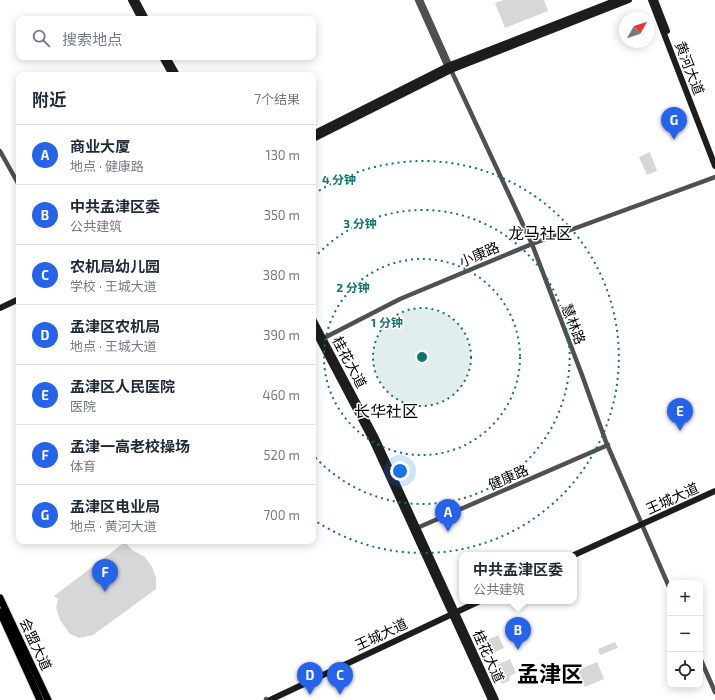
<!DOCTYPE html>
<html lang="zh">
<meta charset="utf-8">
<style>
:root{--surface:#fff;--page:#f2f2f3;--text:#1f2937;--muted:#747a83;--line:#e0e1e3;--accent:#2563eb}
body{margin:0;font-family:"Exo 2","Noto Sans SC",sans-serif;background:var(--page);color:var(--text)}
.controls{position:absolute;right:12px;bottom:12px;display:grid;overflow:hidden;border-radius:8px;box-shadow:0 2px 10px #0003}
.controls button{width:36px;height:36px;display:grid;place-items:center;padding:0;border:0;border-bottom:1px solid var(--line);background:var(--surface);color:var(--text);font:20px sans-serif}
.compass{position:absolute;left:619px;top:12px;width:36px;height:36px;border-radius:50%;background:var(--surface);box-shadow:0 2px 10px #0003;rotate:51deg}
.you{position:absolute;left:400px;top:471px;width:14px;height:14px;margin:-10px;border:3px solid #fff;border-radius:50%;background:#1a73e8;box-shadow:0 0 0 6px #1a73e833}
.badge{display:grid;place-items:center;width:26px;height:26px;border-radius:50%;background:var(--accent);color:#fff;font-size:13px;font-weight:700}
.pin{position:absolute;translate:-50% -33px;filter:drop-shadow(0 1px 2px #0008)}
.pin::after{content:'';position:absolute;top:21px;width:14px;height:12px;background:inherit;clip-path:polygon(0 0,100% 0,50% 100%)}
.popup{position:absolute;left:459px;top:552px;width:118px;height:52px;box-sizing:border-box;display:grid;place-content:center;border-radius:8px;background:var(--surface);filter:drop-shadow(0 1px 3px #0005);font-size:13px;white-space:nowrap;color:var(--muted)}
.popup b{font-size:15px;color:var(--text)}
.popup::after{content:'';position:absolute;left:50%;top:100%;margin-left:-8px;border:8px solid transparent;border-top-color:var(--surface)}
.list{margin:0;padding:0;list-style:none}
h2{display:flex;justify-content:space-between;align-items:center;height:52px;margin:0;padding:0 16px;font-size:17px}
h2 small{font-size:13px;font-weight:400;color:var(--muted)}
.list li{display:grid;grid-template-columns:26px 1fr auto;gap:12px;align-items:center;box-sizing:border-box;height:60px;padding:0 16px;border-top:1px solid var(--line)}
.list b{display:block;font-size:15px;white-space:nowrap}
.list p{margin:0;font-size:13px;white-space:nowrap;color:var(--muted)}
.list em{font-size:13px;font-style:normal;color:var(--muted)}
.icon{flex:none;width:22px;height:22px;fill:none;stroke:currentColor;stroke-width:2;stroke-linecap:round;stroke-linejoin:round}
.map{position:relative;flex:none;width:715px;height:700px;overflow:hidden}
.search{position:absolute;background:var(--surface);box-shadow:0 2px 10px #0003;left:16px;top:16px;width:300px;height:44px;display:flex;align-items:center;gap:10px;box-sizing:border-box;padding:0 14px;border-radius:8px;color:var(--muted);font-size:15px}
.panel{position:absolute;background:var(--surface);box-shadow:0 2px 10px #0003;left:16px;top:72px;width:300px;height:472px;border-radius:8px}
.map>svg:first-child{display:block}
.green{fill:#d7d7d7}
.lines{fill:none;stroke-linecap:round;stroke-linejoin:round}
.primary-casing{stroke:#dbdbdb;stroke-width:9}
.street{stroke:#505050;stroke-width:4.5}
.secondary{stroke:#1d1d1d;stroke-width:6}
.primary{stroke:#000;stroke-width:7}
.ring{fill:none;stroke:#0f766e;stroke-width:2;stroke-dasharray:2 4}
.labels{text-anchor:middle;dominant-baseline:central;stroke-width:3;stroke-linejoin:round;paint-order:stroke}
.street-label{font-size:14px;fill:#000;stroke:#fff}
.quarter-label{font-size:16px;fill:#000;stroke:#fff}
.town-label{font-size:22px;font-weight:bold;fill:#000;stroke:#fff}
.centre{fill:#0f766e;stroke:#fff;stroke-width:2}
.ring-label{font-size:12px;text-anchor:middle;font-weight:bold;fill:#0f766e;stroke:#fff;stroke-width:3;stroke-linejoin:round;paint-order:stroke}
</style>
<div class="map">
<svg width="715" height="700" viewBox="0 0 715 700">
<rect width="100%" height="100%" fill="#fff"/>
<g class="green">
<path d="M504,0H544L548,11L505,28L495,3Z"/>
<path d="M650,152L657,171L647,175L639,157Z"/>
<path d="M125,542L132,550L145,557L152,567L156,578V589L93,635L79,638L70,634L60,620L56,608L58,599L54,596Z"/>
<path d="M498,635L504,648L489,655L483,642Z"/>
<path d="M615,642L618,648L600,655L598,649Z"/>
<path d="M510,659L516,673L510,676L509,681L502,684L494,666Z"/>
<path d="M597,662L604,679L585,687L578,670Z"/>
<path d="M551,665L555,675L549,678L544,668Z"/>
</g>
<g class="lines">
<g class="primary-casing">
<g id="primary">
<path d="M0,598L48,700"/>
<path d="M0,612L40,700"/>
</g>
</g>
<g class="street">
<path d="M417,0L447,67L449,69"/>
<path d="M421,0L450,65L451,70L532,244L582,375L606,442L670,589"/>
<path d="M0,151L19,185"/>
<path d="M324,338L400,299L532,244L715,177"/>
<path d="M417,528L608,445"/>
<path d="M700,658L715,692"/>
<path d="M266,699L267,700"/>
</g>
<g class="secondary">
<path d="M131,0L141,19"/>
<path d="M136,0L146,19"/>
<path d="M651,0L715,166"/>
<path d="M655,0L667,31"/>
<path d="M162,57L172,75"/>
<path d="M167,57L177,75"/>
<path d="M313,134L450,65L617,0"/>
<path d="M313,139L451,70L629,0"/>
<path d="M0,308L19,299"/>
<path d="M313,319L376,438L496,700"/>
<path d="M313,328L372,440L491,700"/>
<path d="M574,555L715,491"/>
<path d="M270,700L480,601"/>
</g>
<use href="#primary" class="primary"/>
</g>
<circle cx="422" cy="357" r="49" fill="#0f766e" fill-opacity=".12"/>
<g class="ring">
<circle cx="422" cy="357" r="49"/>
<circle cx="422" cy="357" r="98"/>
<path d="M314 258A147 147 0 1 1 314 456"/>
<path d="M314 194A196 196 0 1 1 314 520"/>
</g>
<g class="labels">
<g class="street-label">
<text transform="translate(690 68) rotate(69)">黄河大道</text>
<text transform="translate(479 254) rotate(-23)">小康路</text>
<text transform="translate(574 324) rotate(69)">慧林路</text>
<text transform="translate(350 362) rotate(62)">桂花大道</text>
<text transform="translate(508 477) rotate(-24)">健康路</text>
<text transform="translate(672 498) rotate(-24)">王城大道</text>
<text transform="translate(381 634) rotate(-25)">王城大道</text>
<text transform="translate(36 644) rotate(65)">会盟大道</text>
<text transform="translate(489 656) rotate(66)">桂花大道</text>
</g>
<g class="quarter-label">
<text x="540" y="232">龙马社区</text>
<text x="386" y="410">长华社区</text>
</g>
<g class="town-label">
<text x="550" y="673">孟津区</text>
</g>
</g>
<circle cx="422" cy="357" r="6" class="centre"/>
<g class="ring-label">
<text x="339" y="184">4 分钟</text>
<text x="360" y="228">3 分钟</text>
<text x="353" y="292">2 分钟</text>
<text x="387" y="327">1 分钟</text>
</g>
</svg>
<div class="controls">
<button>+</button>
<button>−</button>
<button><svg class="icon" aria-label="locate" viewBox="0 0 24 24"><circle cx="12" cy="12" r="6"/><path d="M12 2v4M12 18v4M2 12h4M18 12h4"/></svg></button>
</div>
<svg class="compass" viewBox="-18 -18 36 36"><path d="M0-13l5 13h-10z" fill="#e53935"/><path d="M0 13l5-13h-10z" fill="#747a83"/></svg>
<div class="you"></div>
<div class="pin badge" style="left:448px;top:532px">A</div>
<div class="pin badge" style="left:518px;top:650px">B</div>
<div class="popup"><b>中共孟津区委</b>公共建筑</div>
<div class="pin badge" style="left:340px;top:695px">C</div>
<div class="pin badge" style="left:310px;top:695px">D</div>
<div class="pin badge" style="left:680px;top:431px">E</div>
<div class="pin badge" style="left:105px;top:592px">F</div>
<div class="pin badge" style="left:674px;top:140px">G</div>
<div class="search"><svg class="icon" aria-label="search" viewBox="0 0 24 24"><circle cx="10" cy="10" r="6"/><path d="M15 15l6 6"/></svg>搜索地点</div>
<section class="panel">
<h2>附近<small>7个结果</small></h2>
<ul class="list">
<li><span class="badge">A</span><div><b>商业大厦</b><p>地点 · 健康路</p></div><em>130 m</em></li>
<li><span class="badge">B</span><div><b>中共孟津区委</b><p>公共建筑</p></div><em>350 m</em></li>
<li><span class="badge">C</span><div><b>农机局幼儿园</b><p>学校 · 王城大道</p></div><em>380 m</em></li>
<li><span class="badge">D</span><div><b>孟津区农机局</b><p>地点 · 王城大道</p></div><em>390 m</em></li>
<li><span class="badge">E</span><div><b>孟津区人民医院</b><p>医院</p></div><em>460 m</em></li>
<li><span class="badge">F</span><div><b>孟津一高老校操场</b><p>体育</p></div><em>520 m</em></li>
<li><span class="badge">G</span><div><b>孟津区电业局</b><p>地点 · 黄河大道</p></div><em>700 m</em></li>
</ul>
</section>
</div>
